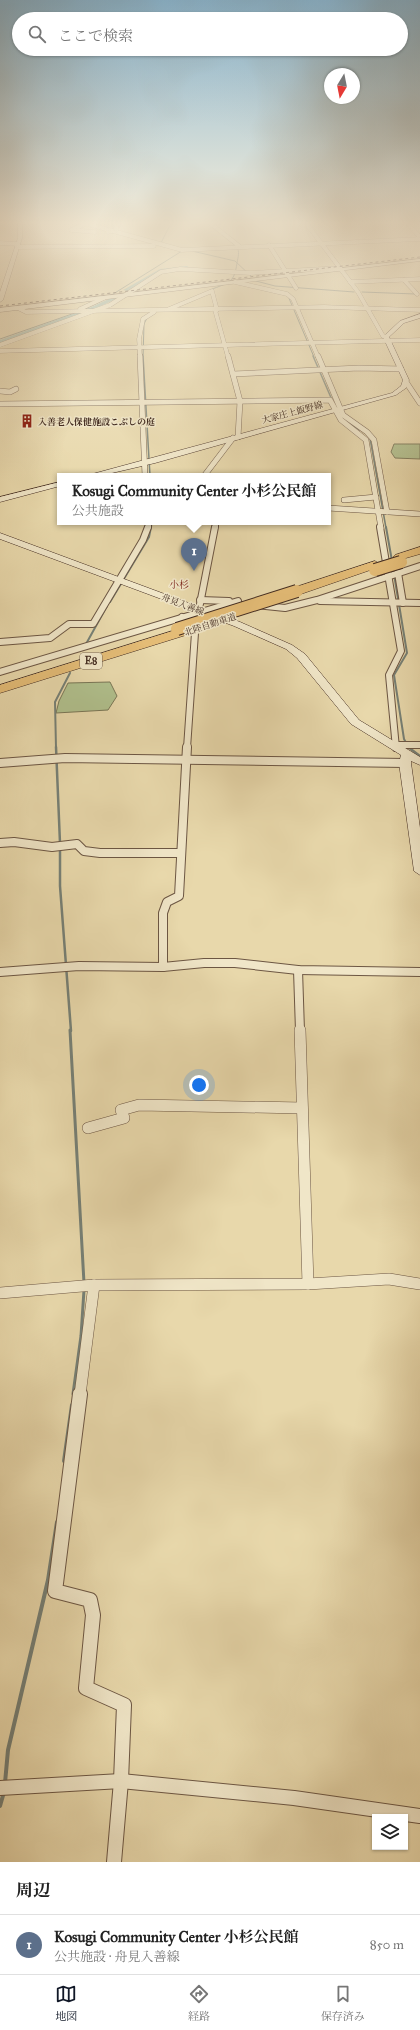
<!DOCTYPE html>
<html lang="ja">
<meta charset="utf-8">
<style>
:root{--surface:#fff;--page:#f2f2f2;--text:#222;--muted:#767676;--line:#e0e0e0;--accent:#111827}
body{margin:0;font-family:"IM FELL Great Primer","Noto Serif JP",serif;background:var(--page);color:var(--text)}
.controls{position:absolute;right:12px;bottom:12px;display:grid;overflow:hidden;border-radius:0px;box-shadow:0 1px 3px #0004}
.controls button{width:36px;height:36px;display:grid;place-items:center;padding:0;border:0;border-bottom:1px solid var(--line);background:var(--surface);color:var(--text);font:20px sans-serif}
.compass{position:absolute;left:324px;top:68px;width:36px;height:36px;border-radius:50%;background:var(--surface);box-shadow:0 1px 3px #0004;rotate:190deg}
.you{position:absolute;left:199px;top:1085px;width:14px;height:14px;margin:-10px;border:3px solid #fff;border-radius:50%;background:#1a73e8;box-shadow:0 0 0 6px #1a73e833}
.badge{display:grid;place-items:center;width:26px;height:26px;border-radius:50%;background:var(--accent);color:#fff;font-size:13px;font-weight:700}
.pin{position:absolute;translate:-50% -33px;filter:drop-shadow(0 1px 2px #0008)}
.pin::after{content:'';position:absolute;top:21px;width:14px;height:12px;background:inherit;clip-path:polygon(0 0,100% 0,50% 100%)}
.popup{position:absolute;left:57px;top:473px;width:274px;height:52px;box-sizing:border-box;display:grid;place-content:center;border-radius:0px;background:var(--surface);filter:drop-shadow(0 1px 3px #0005);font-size:13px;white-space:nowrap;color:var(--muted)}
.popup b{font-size:15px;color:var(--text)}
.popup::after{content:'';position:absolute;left:50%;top:100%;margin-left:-8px;border:8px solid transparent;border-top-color:var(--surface)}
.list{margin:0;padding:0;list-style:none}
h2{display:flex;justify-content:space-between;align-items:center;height:52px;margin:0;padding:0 16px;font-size:17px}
h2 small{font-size:13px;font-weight:400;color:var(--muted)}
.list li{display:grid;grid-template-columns:26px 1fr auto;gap:12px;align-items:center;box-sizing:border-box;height:60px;padding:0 16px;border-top:1px solid var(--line)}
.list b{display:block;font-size:15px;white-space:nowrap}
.list p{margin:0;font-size:13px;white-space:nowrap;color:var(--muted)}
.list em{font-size:13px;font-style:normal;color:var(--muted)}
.icon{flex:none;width:22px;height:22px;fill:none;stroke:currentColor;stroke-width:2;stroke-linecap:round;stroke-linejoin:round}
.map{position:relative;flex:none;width:420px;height:1862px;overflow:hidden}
.search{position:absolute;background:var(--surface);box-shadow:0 1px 3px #0004;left:12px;right:12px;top:12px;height:44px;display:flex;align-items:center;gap:10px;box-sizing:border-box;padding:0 14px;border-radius:22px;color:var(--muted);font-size:15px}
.sheet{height:112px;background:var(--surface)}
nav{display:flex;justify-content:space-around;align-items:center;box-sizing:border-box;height:56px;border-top:1px solid var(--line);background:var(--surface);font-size:11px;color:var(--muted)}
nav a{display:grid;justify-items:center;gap:2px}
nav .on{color:var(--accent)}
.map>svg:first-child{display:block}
.green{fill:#b0c08d;stroke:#797656}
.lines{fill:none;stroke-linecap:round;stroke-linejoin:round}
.stream-far5{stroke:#768076;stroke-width:1}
.stream-far4{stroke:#768076;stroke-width:1.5}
.stream-far3{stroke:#768076;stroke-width:2}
.stream-far2{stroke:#768076;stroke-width:2.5}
.stream-far1{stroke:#768076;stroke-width:3}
.stream{stroke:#768076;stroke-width:4}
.river{fill:#98b9b0;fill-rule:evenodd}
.minor-far5-casing{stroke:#6c5643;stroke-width:4.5}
.minor-far4-casing{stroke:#6c5643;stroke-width:6}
.minor-far3-casing{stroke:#6c5643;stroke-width:8}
.minor-far2-casing{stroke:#6c5643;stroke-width:10}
.minor-far1-casing{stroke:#6c5643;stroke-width:12}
.minor-casing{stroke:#6c5643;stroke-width:16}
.tertiary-casing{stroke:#6c5643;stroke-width:1}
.secondary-casing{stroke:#422b20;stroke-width:1}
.motorway-casing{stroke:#422b20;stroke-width:1}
.minor-far5{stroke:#f0e6c8;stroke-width:4}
.minor-far4{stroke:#f0e6c8;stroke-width:5}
.minor-far3{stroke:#f0e6c8;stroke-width:6}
.minor-far2{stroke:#f0e6c8;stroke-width:8}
.minor-far1{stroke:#f0e6c8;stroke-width:11}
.minor{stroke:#f0e6c8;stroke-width:14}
.tertiary{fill:#f0e6c8;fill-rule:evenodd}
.secondary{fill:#f0e6c8;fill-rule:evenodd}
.motorway{fill:#e4bc76;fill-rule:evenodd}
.rail{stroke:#422b20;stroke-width:1;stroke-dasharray:3 3;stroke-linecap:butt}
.motorway-bridge-casing{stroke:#422b20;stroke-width:14;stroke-linecap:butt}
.motorway-bridge{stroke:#e4bc76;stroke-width:12}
.labels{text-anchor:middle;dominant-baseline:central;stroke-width:3;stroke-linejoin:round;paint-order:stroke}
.far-street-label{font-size:9px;fill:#422b20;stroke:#f0e6c8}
.far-poi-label{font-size:9px;font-weight:bold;fill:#422b20;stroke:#f0e6c8;text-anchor:start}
.far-neighbourhood-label{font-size:10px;fill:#7a1f14;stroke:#f0e6c8}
.shield{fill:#f0e6c8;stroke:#766352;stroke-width:1}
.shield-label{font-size:10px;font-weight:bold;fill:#422b20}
</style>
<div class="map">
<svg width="420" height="1862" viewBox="0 0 420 1862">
<rect width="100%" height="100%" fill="#e8d8ab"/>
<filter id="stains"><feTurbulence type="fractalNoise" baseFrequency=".005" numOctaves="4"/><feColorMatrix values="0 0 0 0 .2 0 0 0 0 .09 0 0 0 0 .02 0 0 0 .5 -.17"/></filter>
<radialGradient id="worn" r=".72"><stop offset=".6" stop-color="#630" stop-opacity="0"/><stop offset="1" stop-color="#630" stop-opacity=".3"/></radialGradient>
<g class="green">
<path d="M394,444H420V459L395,458L391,452Z"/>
<path d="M110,682L117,696L108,710L56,713L59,701L68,683Z"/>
</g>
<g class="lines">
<g class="stream-far5">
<path d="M161,243L171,223"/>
<path d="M192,251L235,261L251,276"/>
<path d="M256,281L275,286L354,292"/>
<path d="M210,290C229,282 234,284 237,263C238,257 240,252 237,247"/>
<path d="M362,292L415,294"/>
<path d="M110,296L182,251"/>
<path d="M288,296L314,357"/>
<path d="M83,310L104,300"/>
<path d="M0,339L75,313"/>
<path d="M143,357L144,324L147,318"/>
</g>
<g class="stream-far4">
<path d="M143,356L150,476"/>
<path d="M313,356L332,400"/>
<path d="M350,424L360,430"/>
<path d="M370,438L386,528"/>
<path d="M151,528L152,522"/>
</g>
<g class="stream-far3">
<path d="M386,527L392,561"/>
<path d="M393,568L407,653L394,675L404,739L409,748"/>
<path d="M110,602L149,537L151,527"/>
<path d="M86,644L107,606"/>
<path d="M56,748L55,702L70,673"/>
</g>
<g class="stream-far2">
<path d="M56,747L60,843"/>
<path d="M408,747L420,756"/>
<path d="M60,848V886L71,1031"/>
</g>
<g class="stream-far1">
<path d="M70,1030L84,1283"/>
<path d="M73,1394L81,1336L84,1290"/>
</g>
<g class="stream">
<path d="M64,1461L72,1405"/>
<path d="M5,1783L8,1750L48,1580L57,1522"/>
<path d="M0,1806L4,1792"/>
</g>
<g class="river">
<path d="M187,266L190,268L189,269L163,272L128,291L123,290L160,269Z"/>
<path d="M113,297L118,298L91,311L0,344V340L87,309Z"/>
</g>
<g class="minor-far5-casing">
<g id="minor-far5">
<path d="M84,223L182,250L420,239"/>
<path d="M210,223L239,246"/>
<path d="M306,223L358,292L383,336L386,337"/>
<path d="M407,223L420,237"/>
<path d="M85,224L71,230L95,232"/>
<path d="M108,232L116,230V225L122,223"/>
<path d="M0,243L18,244"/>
<path d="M269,245L296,288"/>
<path d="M17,247L154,246"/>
<path d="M404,280L417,294"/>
<path d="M235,282L287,294L293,299L318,357"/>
<path d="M350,282L420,279"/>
<path d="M18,308L26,312L324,307L420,310"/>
<path d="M80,309L104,298"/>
<path d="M169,309L212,291L217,310"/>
<path d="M215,310L228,357"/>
<path d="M0,345L110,305L161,272L180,269L250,273L340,268"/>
<path d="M0,351L420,340"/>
<path d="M140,357L139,339L143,319L154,312"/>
</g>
</g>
<g class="minor-far4-casing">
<g id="minor-far4">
<path d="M140,356L145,476"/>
<path d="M228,356L240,401L238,437"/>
<path d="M318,356L343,415L367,432L374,440L387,512"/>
<path d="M233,374L359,368L401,369"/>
<path d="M406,382L420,403"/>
<path d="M0,391L10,392L16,389"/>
<path d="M0,404L330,400L341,420L366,440L381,528"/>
<path d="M204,476L233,438"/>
<path d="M344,500L376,497"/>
<path d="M328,508L420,514"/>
<path d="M148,528L149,522"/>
<path d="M215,528L216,522"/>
</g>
</g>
<g class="minor-far3-casing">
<g id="minor-far3">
<path d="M380,527L401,651L389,675L396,748"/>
<path d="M398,573L403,603"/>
<path d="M200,600L229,601"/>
<path d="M320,601L420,603"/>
<path d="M200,604L215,527"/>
<path d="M256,605L285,608L317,600L420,566"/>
<path d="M182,617L194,626L195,633L187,748"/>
<path d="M0,642L50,638L69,624H93L143,540L148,527"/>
<path d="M0,672L238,601"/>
<path d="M396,745H420"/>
</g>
</g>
<g class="minor-far2-casing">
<g id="minor-far2">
<path d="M0,763L65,758L405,763"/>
<path d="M0,843L14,842L52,847L77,844L84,851L100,853H181"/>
<path d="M163,967V913L167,902L179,896L187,747"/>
<path d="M298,970L300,1031"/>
<path d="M0,972L79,966L163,967L204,963H235L298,970L420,972"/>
</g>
</g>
<g class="minor-far1-casing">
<g id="minor-far1">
<path d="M300,1030L308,1284"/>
<path d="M88,1128L124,1118L121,1110L139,1105L302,1108"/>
<path d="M0,1293L94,1285L308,1284L389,1279L420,1284"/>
<path d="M80,1395L94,1285"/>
</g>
</g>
<g class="minor-casing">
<g id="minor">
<path d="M80,1394L55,1591L90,1600L93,1615L86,1688L124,1705L121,1781L114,1862"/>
<path d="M0,1788L121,1781L294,1798L420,1816"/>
</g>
</g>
<g class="tertiary-casing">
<g id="tertiary">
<path d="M18,223H22V238L3,300L0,302V292L18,238Z"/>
<path d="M420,259V261L0,312V308Z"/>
</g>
</g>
<g class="secondary-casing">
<g id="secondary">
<path d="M420,314V318L404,323L389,337L409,380L406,388L396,395L155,463L99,476H85L392,393L401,386L403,380L383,337L400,321Z"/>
<path d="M60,482V486L0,502V497Z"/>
<path d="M0,533L240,622L292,645L305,654L359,720L420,757V765L411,761V763L420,828V875L414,871L399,763L401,755L351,724L297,658L286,649L234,626L0,539Z"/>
</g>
</g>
<g class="motorway-casing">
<g id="motorway">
<path d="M420,547V554L399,560L393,557L395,555Z"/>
<path d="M375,561L381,565L379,567L301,594H293L291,591L293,588Z"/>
<path d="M182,628L188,632L186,635L0,693V685Z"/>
</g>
</g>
<use href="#minor-far5" class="minor-far5"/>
<use href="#minor-far4" class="minor-far4"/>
<use href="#minor-far3" class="minor-far3"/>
<use href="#minor-far2" class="minor-far2"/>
<use href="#minor-far1" class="minor-far1"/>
<use href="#minor" class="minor"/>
<use href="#tertiary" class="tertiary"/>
<use href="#secondary" class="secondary"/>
<use href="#motorway" class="motorway"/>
<path class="rail" d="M0,306L420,257"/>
<g class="motorway-bridge-casing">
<g id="motorway-bridge">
<path d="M375,570L401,562"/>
<path d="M177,629L297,591"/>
</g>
</g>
<use href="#motorway-bridge" class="motorway-bridge"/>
</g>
<linearGradient id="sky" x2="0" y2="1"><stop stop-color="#88b6d2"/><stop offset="0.46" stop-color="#f5edd9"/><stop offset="1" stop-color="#f5edd9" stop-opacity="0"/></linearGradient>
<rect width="420" height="484" fill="url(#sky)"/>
<defs>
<g id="building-bare" transform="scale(1.08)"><path d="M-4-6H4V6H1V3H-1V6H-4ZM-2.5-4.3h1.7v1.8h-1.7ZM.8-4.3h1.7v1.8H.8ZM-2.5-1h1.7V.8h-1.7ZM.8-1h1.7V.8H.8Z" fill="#8f2418" stroke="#f0e6c8" stroke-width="2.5" paint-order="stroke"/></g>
</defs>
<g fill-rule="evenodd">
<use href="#building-bare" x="27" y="421"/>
</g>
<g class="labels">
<g class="far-street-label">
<text transform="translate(292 412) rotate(-15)">大家庄上飯野線</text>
<text transform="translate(183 604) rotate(21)">舟見入善線</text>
<text transform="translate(210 624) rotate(-18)">北陸自動車道</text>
</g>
<g class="far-poi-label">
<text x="38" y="421">入善老人保健施設こぶしの庭</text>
</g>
<g class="far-neighbourhood-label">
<text x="179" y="585">小杉</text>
</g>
<rect class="shield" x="80" y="653" width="22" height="16" rx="3"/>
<g class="shield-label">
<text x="91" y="661">E8</text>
</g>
</g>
<rect width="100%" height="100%" filter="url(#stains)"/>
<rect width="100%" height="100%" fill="url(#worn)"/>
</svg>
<div class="controls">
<button><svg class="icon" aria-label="layers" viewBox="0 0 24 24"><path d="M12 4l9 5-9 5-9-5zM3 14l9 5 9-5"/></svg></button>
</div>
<svg class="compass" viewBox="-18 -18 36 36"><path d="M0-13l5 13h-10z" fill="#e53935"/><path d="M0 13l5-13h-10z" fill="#767676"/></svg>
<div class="you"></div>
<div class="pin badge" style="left:194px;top:571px;background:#5c6f8a">1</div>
<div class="popup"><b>Kosugi Community Center 小杉公民館</b>公共施設</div>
<div class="search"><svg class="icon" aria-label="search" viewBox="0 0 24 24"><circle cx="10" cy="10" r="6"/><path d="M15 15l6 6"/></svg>ここで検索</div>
</div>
<section class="sheet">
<h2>周辺<small></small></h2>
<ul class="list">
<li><span class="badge" style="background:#5c6f8a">1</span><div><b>Kosugi Community Center 小杉公民館</b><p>公共施設 · 舟見入善線</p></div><em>850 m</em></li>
</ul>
</section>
<nav>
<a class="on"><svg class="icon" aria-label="map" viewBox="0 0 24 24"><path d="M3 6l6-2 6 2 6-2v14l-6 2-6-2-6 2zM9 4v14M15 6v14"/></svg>地図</a>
<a><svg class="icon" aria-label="directions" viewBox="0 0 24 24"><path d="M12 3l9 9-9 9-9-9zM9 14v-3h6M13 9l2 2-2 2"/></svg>経路</a>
<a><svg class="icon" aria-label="saved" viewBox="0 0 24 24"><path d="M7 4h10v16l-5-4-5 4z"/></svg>保存済み</a>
</nav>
